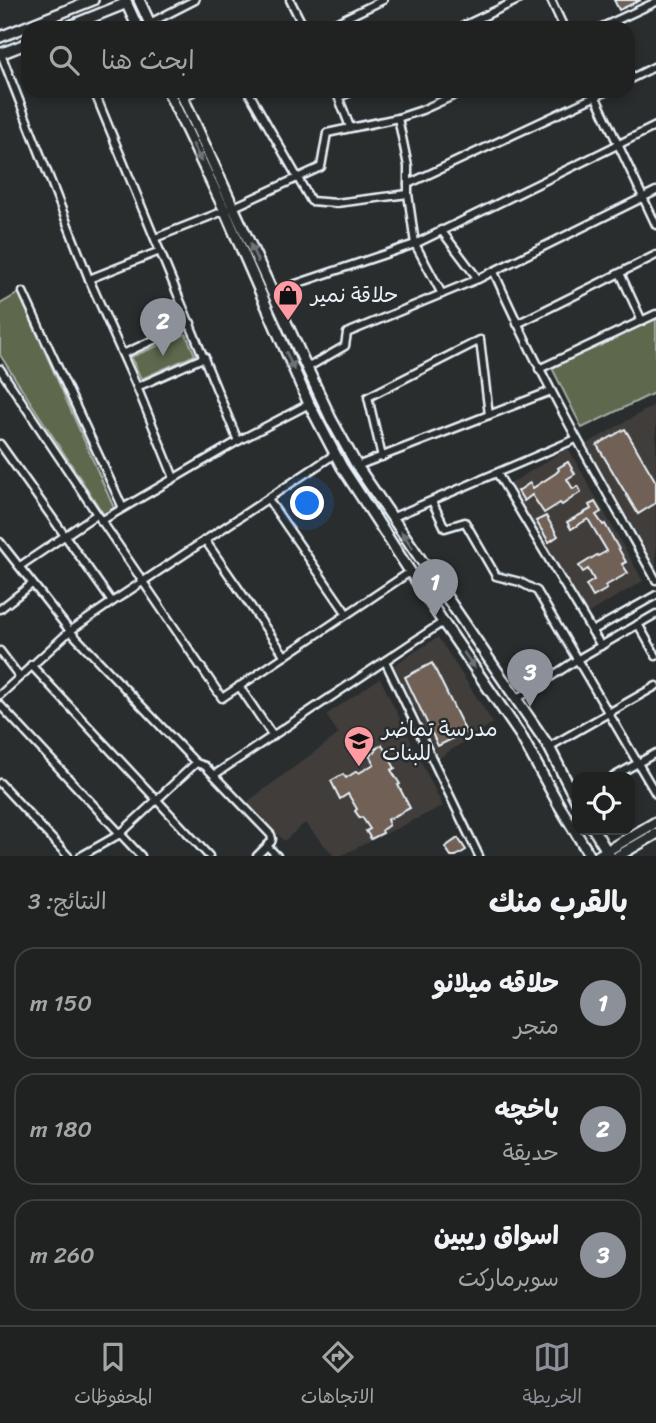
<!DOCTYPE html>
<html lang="ar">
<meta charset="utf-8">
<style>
:root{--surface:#202222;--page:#2d2f2f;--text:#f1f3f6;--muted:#a2a4a5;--line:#3d3f40;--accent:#8c9099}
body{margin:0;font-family:Sriracha,"Playpen Sans Arabic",sans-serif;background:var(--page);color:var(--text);direction:rtl}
.controls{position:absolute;right:21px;bottom:21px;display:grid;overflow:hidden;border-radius:14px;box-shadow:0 4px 10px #0003}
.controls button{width:63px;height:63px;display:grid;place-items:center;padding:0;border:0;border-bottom:2px solid var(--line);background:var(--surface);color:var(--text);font:35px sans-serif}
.you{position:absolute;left:308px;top:504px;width:24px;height:24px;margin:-18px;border:5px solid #fff;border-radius:50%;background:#1a73e8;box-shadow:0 0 0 10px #1a73e833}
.badge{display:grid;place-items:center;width:46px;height:46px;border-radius:50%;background:var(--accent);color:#fff;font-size:23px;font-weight:700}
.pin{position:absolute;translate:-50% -58px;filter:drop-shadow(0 2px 4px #0008)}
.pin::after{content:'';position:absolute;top:37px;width:24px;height:21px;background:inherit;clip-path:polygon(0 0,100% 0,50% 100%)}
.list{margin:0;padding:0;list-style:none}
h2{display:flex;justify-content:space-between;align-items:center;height:91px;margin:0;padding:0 28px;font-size:30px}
h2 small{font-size:23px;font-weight:400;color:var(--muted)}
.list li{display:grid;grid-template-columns:46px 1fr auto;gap:21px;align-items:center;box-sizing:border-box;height:112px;margin:0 14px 14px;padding:0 14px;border:2px solid var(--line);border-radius:21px}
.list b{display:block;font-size:26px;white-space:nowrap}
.list p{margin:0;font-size:23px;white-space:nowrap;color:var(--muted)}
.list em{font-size:23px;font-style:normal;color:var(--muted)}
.icon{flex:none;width:38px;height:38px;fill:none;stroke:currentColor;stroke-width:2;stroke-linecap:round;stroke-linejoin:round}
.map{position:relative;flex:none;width:656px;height:856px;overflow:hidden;direction:ltr}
.search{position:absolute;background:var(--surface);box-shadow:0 4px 10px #0003;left:21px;right:21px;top:21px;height:77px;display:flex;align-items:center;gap:18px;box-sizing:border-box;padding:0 24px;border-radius:21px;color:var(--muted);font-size:26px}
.sheet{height:469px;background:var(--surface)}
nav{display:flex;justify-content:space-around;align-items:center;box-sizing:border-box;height:98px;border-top:2px solid var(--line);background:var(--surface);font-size:19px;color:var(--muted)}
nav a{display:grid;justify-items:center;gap:4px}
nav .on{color:var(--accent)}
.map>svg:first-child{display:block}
.built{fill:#3f3d3a}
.green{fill:#5d674e;stroke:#a2aca3;stroke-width:2}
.building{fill:#6f6156;stroke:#e8f1f8;stroke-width:2}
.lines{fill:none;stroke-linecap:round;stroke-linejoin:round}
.street-casing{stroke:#e8f1f8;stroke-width:11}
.secondary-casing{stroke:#e8f1f8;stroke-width:14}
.street{stroke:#2a2d2e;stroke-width:6}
.secondary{stroke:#2a2d2e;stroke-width:9}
.oneway{fill:#6c7275}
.labels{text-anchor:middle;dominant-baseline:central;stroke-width:5;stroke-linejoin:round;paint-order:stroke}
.poi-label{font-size:21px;fill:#e8f1f8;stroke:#2a2d2e;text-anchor:start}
</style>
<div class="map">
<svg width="656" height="856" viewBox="0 0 656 856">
<rect width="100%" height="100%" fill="#2a2d2e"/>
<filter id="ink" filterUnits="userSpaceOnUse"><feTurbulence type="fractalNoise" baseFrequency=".0143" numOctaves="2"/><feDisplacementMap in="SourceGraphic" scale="14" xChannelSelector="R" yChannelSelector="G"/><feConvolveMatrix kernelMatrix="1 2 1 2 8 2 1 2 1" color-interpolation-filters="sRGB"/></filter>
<g filter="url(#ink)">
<g class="built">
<path d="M656,404V567L585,445Z"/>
<path d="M568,448L643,581L585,615L508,485Z"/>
<path d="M438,637L493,723L439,758L394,665Z"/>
<path d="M380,678L443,806L340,856H334L305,823L284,841L247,802L339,734L326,715Z"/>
</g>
<g class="green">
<path d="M19,293L114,508L104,515L0,355V304Z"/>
<path d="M656,317V392L582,428L552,368Z"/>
<path d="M186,334L195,355L141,379L131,357Z"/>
</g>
<g class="building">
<path d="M614,0H641L619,10Z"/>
<path d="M625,429L656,482V503L638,514L597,445Z"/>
<path d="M568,462L575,474L567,479L573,489L578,486L581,492L562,505L560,503L544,513L532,495L524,501L518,491L530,483L533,488L556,473L559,470L558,468Z"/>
<path d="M595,502L601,512L596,515L603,525L605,524L626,562L622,564L628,573L605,586L607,589L593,597L586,585L594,580L588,569L583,572L579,566L597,555L598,556L607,551L588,519L571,529L567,522L591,509L589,505Z"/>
<path d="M546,516L558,536L549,542L536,521Z"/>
<path d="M432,663L466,732L438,746L405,677Z"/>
<path d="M382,745L395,768L391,770L400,784L398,785L410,808L387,820L389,825L382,830L383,833L371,839L366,831L370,829L362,817L360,818L355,811L357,809L348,794L340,799L331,781L343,774L346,778L357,771L359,773L374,764L369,755L376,751L375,749Z"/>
<path d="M458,838L466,850L456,856H451L445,847Z"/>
</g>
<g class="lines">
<g class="street-casing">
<g id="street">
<path d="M290,0L304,28"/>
<path d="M551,0L564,28"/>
<path d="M150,23L195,0"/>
<path d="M325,28L383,0"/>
<path d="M459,28L518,0"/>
<path d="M600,28L656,2"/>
<path d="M1,54L89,279L137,387L174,478"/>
<path d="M628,80L656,66"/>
<path d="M94,91L238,441"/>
<path d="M248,91L311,201L336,203L408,194"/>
<path d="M336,91L350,127"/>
<path d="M593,91L656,225"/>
<path d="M182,97L195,91"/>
<path d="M339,97L354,91"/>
<path d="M398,118L408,166V194L415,244L442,294"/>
<path d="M408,184L607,91"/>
<path d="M441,230L478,279L656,191"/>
<path d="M155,238L234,207L321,167L327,133L398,118L422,110L464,91"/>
<path d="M494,272C541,379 599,479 656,580"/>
<path d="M620,273L642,321"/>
<path d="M89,279L160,251"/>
<path d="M23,292L123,508"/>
<path d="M272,292L415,244L656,126"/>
<path d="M517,324L656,255"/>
<path d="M123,354L191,323"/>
<path d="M307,368L345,346L347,333L478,279"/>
<path d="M0,369L97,514L222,698L410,572"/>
<path d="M539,369L656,314"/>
<path d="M137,387L205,357"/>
<path d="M0,444L112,602"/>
<path d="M382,457L368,397L480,340L489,415"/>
<path d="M357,466L551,391"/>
<path d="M497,473L601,646"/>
<path d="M268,499L347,614"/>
<path d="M432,501L445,528L465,522L496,576L520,582L537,591L656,794"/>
<path d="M391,518L576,439"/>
<path d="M101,521L238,441L309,404"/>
<path d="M205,540L285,656"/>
<path d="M0,542L70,631L196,763L205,766L271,835L272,839L271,842L257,856"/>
<path d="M20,566L97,514"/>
<path d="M0,609L32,584"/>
<path d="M638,624L656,656"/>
<path d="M592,631L656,595"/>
<path d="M0,651L19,676"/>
<path d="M385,661L479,856"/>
<path d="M31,665L209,856"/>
<path d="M239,686L273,736"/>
<path d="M0,695L70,631L112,602L335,454"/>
<path d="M517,699L578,659L656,614"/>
<path d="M0,705L141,856"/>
<path d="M549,747L656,686"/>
<path d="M214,775L443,622"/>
<path d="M613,777L656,753"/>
<path d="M0,783L68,856"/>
<path d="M267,846L277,856"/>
<path d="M81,856L120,834L196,763"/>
</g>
</g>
<g class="secondary-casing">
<g id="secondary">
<path d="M125,0L138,28"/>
<path d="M139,0L152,28"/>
<path d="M65,28L127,3"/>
<path d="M0,37L93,0"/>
<path d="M0,54L28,43"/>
<path d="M168,91L225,211L309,404L342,467L443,622L521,736L559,805L590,856"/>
<path d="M180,91L307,368L331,419L357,466L549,747L577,802"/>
<path d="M594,830L610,856"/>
<path d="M598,856L656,822"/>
<path d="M618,856L656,834"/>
</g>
</g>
<use href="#street" class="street"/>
<use href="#secondary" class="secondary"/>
</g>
<defs><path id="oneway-solid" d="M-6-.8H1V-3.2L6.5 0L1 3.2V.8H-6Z" transform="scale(1.75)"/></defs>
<g class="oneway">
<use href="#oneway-solid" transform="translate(197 153) rotate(65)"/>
<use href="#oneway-solid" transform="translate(254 253) rotate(-114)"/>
<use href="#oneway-solid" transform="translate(290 361) rotate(67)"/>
<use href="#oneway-solid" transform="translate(407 540) rotate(-125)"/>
<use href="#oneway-solid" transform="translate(469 660) rotate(55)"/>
</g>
</g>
<defs>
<g id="shop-pin" transform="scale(1.575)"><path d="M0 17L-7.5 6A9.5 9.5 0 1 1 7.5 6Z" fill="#ff9aa2" stroke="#2a2d2e"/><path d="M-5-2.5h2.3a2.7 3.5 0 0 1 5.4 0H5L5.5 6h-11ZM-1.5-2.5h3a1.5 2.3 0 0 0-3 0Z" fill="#111"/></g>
<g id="school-pin" transform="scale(1.575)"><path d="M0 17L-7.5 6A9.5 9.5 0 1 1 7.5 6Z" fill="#ff9aa2" stroke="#2a2d2e"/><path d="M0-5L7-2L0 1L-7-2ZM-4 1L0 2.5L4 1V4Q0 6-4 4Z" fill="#111"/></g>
</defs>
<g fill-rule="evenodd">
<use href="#shop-pin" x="288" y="295"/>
<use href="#school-pin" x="359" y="741"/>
</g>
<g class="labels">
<g class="poi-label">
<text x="311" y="295">حلاقة نمير</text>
<text x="382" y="729">مدرسة تماضر<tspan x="382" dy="24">للبنات</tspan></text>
</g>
</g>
</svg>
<div class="controls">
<button><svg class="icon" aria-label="locate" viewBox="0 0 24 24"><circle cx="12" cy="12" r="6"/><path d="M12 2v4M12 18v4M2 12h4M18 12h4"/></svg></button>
</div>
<div class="you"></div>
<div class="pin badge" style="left:435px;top:617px">1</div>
<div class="pin badge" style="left:163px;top:356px">2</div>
<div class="pin badge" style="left:530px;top:707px">3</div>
<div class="search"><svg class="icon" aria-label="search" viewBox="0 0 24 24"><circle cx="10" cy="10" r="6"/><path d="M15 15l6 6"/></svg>ابحث هنا</div>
</div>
<section class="sheet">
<h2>بالقرب منك<small>النتائج: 3</small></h2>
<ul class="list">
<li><span class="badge">1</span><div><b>حلاقه ميلانو</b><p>متجر</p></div><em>150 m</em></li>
<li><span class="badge">2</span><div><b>باخچە</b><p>حديقة</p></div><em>180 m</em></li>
<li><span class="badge">3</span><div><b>اسواق ريبين</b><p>سوبرماركت</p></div><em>260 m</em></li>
</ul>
</section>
<nav>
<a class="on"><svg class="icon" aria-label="map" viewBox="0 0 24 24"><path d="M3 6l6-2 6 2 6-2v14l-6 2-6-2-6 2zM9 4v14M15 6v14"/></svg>الخريطة</a>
<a><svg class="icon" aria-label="directions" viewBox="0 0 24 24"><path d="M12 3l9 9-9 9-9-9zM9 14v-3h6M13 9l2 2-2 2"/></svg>الاتجاهات</a>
<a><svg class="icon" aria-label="saved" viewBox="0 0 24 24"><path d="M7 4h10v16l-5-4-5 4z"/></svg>المحفوظات</a>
</nav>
